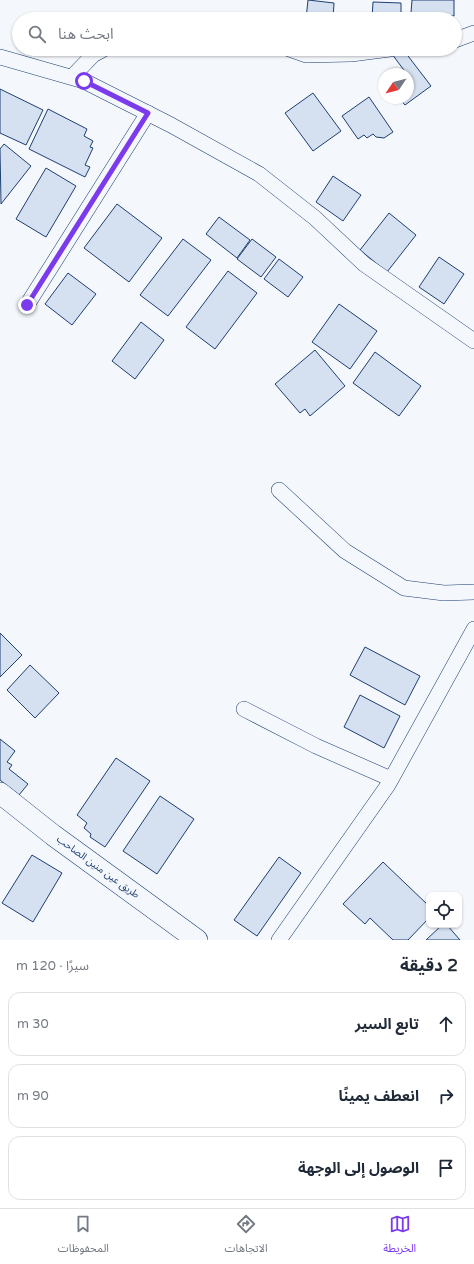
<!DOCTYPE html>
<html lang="ar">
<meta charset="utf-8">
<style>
:root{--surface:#fff;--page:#f6f6f7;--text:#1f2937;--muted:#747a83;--line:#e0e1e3;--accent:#7c3aed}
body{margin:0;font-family:"Varela Round","Noto Sans Arabic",sans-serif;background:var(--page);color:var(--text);direction:rtl}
.controls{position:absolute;right:12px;bottom:12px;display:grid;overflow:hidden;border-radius:8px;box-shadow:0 1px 3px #0004}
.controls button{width:36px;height:36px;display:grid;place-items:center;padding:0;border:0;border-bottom:1px solid var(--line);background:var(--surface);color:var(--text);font:20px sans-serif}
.compass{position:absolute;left:378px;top:68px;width:36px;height:36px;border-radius:50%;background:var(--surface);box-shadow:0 1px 3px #0004;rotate:235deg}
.stop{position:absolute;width:12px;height:12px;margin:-9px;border:3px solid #7c3aed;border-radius:50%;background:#fff}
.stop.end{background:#7c3aed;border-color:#fff;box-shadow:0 1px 4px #0008}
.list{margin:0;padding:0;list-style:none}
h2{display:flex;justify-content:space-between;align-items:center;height:52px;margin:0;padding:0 16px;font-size:17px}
h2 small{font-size:13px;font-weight:400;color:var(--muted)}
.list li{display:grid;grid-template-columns:26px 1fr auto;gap:12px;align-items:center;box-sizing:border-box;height:64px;margin:0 8px 8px;padding:0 8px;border:1px solid var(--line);border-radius:12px}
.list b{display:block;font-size:15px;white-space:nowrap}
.list em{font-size:13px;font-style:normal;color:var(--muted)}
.icon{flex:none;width:22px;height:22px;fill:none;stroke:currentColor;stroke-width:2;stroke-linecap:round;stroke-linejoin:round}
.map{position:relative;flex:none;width:474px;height:940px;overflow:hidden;direction:ltr}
.search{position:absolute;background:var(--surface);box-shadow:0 1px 3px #0004;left:12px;right:12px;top:12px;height:44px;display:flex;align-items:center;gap:10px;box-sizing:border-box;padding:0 14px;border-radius:22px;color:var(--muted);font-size:15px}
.sheet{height:268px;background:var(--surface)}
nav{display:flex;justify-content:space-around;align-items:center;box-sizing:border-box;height:56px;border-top:1px solid var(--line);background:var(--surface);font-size:11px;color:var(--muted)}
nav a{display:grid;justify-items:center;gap:2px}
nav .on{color:var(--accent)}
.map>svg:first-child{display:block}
.building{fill:#d5e0f0;stroke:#1d3f73}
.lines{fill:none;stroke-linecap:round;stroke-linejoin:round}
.street-casing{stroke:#1d3f73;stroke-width:16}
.secondary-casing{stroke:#1d3f73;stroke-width:22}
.street{stroke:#f4f7fb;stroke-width:15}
.secondary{stroke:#f4f7fb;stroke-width:21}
.route{stroke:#7c3aed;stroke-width:5}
.labels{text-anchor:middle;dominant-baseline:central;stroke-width:3;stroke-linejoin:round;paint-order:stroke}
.street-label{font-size:10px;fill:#1d3f73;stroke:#f4f7fb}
</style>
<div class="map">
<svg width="474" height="940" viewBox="0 0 474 940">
<rect width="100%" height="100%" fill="#f4f7fb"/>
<g class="building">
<path d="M308,0L334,3L333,19H306Z"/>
<path d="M412,0H454V16L411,13Z"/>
<path d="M373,2L401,3V19H372Z"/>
<path d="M405,52L431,86L405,105L399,98H408V74H405L406,73L392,54Z"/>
<path d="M0,89L43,110L26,145L0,133Z"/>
<path d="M313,93L341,131L313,151L285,113Z"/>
<path d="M369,97L393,132L384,138L376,137L373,134L367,138L364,135L358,139L342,116Z"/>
<path d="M48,109L87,129L84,136L93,141L90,147L93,148L85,165L90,167L85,177L29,149Z"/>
<path d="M4,144L31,166L1,204L0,149Z"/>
<path d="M46,168L76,186L46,237L16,219Z"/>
<path d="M333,176L361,195L343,221L316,202Z"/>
<path d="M117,204L162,238L129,282L84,248Z"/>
<path d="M389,213L416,235L387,272L360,250Z"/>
<path d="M219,217L250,240L237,258L206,234Z"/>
<path d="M183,239L211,260L168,316L140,295Z"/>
<path d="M252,239L276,257L261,277L237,259Z"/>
<path d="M439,257L464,274L444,304L419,287Z"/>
<path d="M279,259L303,277L288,297L264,279Z"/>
<path d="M228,271L257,293L215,349L186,327Z"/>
<path d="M68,273L96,294L72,325L45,304Z"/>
<path d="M339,304L377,331L350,369L312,342Z"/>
<path d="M141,322L164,340L135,379L112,361Z"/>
<path d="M315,350L345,386L310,416L305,409L300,413L275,384Z"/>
<path d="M375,352L421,386L399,416L353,383Z"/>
<path d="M0,633L22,655L0,677Z"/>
<path d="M365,647L420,676L405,705L350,675Z"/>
<path d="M30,665L59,693L35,718L7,690Z"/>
<path d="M360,695L400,716L384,748L344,727Z"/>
<path d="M0,739L15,751L7,762L12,765L9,769L28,784L19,795L0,780Z"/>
<path d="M116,758L150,781L105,847L90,837L91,834L84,828L87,823L77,815Z"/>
<path d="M160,796L194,819L157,874L123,851Z"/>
<path d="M32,855L62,873L33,922L2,903Z"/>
<path d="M279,857L301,873L257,936L234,920Z"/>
<path d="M383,862L429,906V918L408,940H393L370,918L365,924L343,904Z"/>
<path d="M442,925H447L460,940H426Z"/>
</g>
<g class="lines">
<g class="street-casing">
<g id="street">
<path d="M455,40L474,33"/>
<path d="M289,49L306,55L351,54L390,49"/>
<path d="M0,57L84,81L171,125L259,174L315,218L364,264L474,341"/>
<path d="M72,77L93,55L104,49"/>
<path d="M27,305L148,113"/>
<path d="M279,490L345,551L404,588L444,593L474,592"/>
<path d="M244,709L316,746L391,779"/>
<path d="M279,940L388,785L474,629"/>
</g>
</g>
<g class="secondary-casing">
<path id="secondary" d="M0,793L53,835L197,940"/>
</g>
<use href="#street" class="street"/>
<use href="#secondary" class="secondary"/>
</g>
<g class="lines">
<path class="route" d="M27,305L148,113L84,81"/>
</g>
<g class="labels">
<g class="street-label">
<text transform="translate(98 867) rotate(36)">طريق عين منين الصاحب</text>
</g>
</g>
</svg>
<div class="controls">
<button><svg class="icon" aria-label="locate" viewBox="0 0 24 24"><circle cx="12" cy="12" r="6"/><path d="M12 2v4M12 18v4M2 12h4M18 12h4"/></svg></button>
</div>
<svg class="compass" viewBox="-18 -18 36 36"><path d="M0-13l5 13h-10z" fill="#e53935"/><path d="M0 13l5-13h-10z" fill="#747a83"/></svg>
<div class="stop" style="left:84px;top:81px"></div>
<div class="stop end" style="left:27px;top:305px"></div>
<div class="search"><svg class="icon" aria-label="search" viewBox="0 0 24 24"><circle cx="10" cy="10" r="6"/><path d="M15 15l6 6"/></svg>ابحث هنا</div>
</div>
<section class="sheet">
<h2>2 دقيقة<small>سيرًا · 120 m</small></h2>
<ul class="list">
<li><svg class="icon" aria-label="ahead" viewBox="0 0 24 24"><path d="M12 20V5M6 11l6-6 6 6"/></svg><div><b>تابع السير</b></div><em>30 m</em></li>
<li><svg class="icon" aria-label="right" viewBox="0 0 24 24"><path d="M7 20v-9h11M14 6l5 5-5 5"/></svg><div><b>انعطف يمينًا</b></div><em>90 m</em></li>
<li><svg class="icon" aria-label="arrive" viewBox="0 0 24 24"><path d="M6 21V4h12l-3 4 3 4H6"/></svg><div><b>الوصول إلى الوجهة</b></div></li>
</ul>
</section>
<nav>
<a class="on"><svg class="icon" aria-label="map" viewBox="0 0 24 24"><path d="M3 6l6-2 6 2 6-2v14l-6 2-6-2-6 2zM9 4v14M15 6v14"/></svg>الخريطة</a>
<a><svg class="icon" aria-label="directions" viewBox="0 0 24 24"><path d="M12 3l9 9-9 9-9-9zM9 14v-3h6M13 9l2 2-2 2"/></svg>الاتجاهات</a>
<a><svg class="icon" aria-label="saved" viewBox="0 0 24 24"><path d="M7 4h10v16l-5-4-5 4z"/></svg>المحفوظات</a>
</nav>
